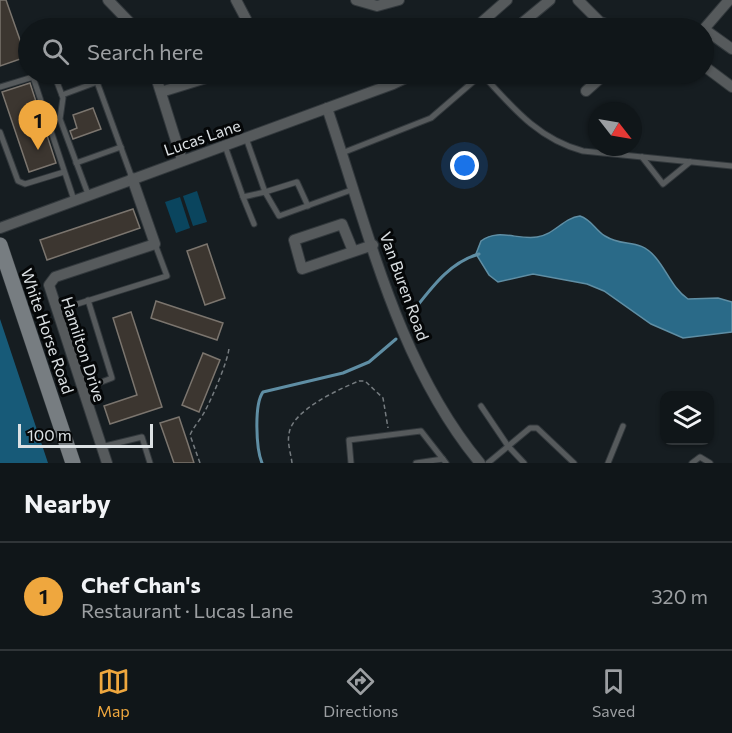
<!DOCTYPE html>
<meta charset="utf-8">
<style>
:root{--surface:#101619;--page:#191f22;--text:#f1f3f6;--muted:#9c9fa2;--line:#303538;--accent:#efa73e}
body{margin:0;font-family:Commissioner,sans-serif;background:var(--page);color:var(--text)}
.controls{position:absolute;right:18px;bottom:18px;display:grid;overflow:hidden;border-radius:12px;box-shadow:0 2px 4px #0004}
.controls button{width:54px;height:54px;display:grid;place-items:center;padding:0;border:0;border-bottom:2px solid var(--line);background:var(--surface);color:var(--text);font:30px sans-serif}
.compass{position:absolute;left:588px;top:102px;width:54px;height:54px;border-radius:50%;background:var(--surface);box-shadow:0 2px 4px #0004;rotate:121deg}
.scale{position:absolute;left:18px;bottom:15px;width:135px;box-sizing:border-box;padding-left:6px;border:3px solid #dce1e4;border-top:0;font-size:16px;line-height:21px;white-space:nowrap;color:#dce1e4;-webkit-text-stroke:4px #050708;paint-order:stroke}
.you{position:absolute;left:465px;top:166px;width:21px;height:21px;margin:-15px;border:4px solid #fff;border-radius:50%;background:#1a73e8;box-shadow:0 0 0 9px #1a73e833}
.badge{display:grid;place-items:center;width:39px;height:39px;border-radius:50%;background:var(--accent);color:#111;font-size:20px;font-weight:700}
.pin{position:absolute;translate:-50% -50px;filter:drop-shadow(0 2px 3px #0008)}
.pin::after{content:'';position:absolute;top:32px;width:21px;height:18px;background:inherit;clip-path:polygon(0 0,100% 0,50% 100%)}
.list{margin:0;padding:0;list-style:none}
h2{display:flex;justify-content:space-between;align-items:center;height:78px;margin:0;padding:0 24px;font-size:26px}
h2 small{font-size:20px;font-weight:400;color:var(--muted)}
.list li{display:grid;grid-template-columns:39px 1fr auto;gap:18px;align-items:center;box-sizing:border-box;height:108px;padding:0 24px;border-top:2px solid var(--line)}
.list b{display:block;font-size:22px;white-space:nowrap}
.list p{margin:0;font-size:20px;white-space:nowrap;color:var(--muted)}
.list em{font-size:20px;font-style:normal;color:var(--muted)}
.icon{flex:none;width:33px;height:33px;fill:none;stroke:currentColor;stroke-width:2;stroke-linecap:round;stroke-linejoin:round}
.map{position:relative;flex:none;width:732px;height:463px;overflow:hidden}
.search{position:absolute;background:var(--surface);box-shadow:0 2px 4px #0004;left:18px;right:18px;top:18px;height:66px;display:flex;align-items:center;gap:15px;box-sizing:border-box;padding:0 21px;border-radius:33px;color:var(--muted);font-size:22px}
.sheet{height:186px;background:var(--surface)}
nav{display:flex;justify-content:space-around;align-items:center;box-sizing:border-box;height:84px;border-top:2px solid var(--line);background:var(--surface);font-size:16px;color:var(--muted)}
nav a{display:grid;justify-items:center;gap:3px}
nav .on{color:var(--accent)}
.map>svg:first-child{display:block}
.green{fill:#0a455e}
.forest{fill:#175a78}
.water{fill:#2a6a88;stroke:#5f8ea4;stroke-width:1.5}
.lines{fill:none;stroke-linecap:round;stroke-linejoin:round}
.stream{stroke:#5f8ea4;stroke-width:3}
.building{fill:#3c3630;stroke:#7b756e;stroke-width:1.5}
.service-casing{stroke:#32383c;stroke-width:7}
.minor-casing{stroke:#32383c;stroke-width:12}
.secondary-casing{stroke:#32383c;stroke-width:16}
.path{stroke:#757b7f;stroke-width:1.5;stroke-dasharray:4.5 3;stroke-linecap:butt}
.service{stroke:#565a5c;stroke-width:5}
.minor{stroke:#565a5c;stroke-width:10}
.secondary{stroke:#777d81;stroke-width:15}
.labels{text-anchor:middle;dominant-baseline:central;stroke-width:6;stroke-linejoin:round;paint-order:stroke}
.street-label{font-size:16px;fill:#dce1e4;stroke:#050708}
</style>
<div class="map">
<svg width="732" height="463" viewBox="0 0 732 463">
<rect width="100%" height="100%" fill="#161d21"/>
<g class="green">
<path d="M197,191L207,222L193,226L183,196Z"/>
<path d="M180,197L190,228L176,233L165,202Z"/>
</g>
<path class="forest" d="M0,319L48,463H0Z"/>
<path class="water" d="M580,216C592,220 595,230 605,236C624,248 639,237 656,258C667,271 673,289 688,299L718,298L732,302V332L683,338L651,324L604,291L587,284L533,274L498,282L489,275L476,254L481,241C498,228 517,240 537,237C554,235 563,218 580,216Z"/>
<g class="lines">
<g class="stream">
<path d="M414,310C432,287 450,262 479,254"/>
<path d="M262,463C256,449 254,404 263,392L343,373L369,362L396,339"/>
</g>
</g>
<g class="building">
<path d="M0,0H6L26,57L0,66Z"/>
<path d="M30,83L56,163L29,172L2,92Z"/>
<path d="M93,108L101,129L73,139L70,131L77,128L73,115Z"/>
<path d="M133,209L140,228L47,260L40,240Z"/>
<path d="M207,244L225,298L205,305L187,251Z"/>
<path d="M156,301L223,323L217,340L151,318Z"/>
<path d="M131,312L162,407L110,424L104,406L137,395L113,318Z"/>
<path d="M203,353L220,360L199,412L182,405Z"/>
<path d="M179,417L188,444L194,463H174L160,423Z"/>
</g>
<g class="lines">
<g class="service-casing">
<g id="service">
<path d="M54,74L63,98L60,119L88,194"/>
<path d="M482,74C512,107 538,139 583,151L732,166"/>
<path d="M0,87L33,77L74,200"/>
<path d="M62,95L97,82L132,178"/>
<path d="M0,132L18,181L25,184L64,172"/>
<path d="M246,138L265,192L297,182L308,206"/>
<path d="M225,146L243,197L265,192L279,216L354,189"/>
<path d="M342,153L431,118L482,74"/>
<path d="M642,157L663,184L690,162"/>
<path d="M76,163L121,147"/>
<path d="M243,197L254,224"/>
<path d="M58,310L167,276L155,244"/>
<path d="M83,389L112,378L88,300"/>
<path d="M481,406L508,446L524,463"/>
<path d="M101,447L142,437L150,463"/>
<path d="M351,463L349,440L421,431L446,463"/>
<path d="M416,463L443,459"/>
<path d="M488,463L530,428H537L574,463"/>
<path d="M608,463L623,426"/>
<path d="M692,463L700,457L710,463"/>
</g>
</g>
<g class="minor-casing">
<g id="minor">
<path d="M108,0L135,28"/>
<path d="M236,0L246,19L247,28"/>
<path d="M356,0L377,6L399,0"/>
<path d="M578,0L600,22L617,28"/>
<path d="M475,28L507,0"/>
<path d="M516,28L550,0"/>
<path d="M704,29L729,0"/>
<path d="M704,29L732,49"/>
<path d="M704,66L732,87"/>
<path d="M155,74L182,160"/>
<path d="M586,91L605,74"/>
<path d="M161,92L219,74"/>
<path d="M327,108C368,228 397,363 480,463"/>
<path d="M0,228L393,84L414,74"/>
<path d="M353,251L342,224L294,240L302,269L373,245"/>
<path d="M107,463L49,285L55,277L155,244L132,178"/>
</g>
</g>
<g class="secondary-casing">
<path id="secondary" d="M0,245L73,463"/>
</g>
<g class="path">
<path d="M200,463L190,435C194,426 201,419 205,411C212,398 228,361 229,348"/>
<path d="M292,463C291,454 287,443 289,434C291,411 339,389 359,381H365L383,398L388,428"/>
</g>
<use href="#service" class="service"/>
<use href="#minor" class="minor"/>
<use href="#secondary" class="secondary"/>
</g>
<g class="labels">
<g class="street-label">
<text transform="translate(202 137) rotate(-19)">Lucas Lane</text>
<text transform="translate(405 286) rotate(70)">Van Buren Road</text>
<text transform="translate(48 331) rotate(71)">White Horse Road</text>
<text transform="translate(84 349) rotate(72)">Hamilton Drive</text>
</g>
</g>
</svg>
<div class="controls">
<button><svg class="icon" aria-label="layers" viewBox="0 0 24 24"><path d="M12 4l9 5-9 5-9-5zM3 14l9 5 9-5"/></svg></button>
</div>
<svg class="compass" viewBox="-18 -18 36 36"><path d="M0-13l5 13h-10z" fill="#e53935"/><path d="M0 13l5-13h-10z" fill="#9c9fa2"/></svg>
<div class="scale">100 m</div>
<div class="you"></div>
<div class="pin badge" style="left:38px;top:150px">1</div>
<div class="search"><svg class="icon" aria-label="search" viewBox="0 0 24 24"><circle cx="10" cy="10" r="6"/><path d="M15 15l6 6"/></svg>Search here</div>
</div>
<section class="sheet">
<h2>Nearby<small></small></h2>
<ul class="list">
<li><span class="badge">1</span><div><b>Chef Chan's</b><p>Restaurant · Lucas Lane</p></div><em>320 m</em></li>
</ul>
</section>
<nav>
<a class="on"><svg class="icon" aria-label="map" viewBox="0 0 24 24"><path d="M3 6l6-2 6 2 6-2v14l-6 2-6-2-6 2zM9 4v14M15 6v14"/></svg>Map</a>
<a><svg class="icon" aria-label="directions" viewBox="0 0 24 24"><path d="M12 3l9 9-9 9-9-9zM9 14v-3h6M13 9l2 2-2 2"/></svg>Directions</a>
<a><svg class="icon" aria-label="saved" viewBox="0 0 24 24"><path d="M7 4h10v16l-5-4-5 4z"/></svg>Saved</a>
</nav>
